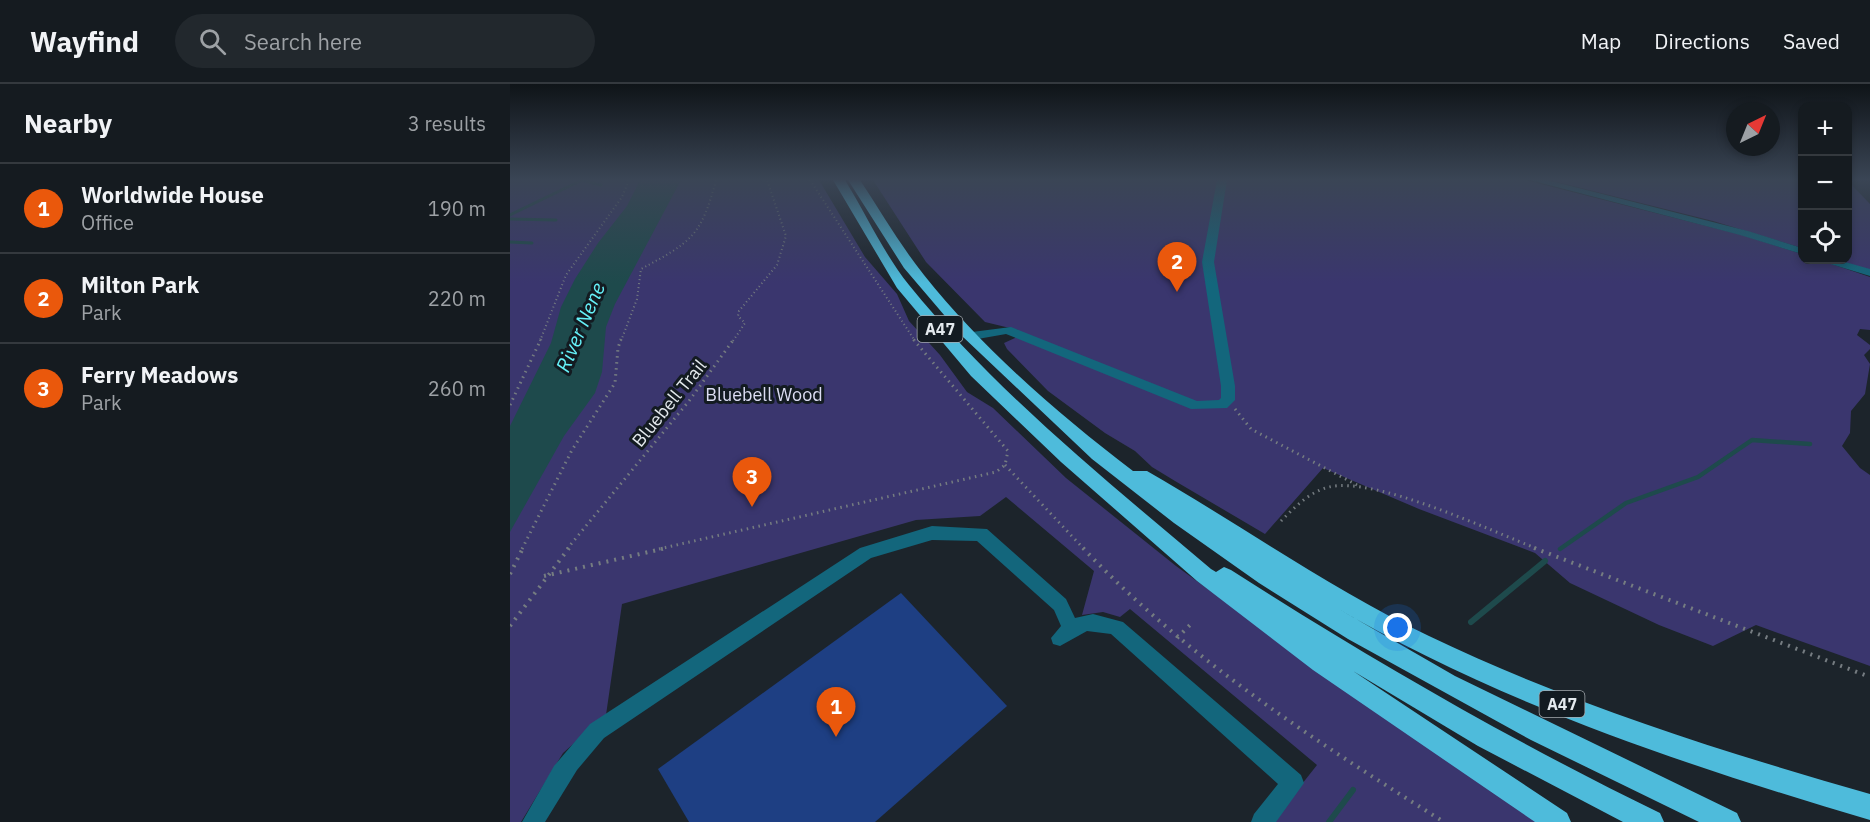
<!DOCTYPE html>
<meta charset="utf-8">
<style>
:root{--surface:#151b20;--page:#22282d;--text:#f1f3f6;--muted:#9da1a5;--line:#34393e;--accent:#ea580c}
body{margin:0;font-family:"IBM Plex Sans",sans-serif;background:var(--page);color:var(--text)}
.controls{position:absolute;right:18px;top:18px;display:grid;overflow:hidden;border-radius:12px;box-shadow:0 3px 9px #0003}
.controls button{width:54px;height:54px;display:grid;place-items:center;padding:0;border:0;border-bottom:2px solid var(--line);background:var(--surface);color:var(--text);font:30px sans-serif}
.compass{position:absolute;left:1216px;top:18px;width:54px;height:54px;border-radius:50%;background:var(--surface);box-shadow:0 3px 9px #0003;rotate:43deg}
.you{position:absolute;left:888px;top:544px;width:21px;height:21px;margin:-15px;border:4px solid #fff;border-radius:50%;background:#1a73e8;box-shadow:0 0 0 9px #1a73e833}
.badge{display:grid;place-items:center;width:39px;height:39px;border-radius:50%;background:var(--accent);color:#fff;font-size:20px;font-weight:700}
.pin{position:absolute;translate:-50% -50px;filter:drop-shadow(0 2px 3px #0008)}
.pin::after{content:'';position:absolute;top:32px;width:21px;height:18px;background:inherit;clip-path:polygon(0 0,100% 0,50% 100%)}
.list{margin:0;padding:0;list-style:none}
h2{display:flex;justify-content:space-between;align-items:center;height:78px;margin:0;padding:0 24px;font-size:26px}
h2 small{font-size:20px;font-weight:400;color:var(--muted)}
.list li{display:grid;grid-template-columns:39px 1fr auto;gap:18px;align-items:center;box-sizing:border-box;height:90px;padding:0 24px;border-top:2px solid var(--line)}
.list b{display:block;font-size:22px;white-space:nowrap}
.list p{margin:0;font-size:20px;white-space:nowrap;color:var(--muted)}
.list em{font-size:20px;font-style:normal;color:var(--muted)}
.icon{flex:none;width:33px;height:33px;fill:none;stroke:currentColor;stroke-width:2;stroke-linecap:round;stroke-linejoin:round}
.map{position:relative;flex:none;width:1360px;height:738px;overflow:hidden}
header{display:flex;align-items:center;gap:36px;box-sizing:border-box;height:84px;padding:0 30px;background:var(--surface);border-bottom:2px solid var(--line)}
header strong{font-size:28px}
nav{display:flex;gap:33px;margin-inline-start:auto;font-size:21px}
.search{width:420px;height:54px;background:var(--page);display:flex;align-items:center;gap:15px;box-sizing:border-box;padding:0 21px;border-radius:33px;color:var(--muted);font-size:22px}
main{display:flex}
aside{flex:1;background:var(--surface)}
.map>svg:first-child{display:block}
.green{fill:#3a366e}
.water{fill:#1e4a4c}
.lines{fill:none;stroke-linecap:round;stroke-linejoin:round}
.stream-far2{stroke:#1e4a4c;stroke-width:3}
.stream-far1{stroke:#1e4a4c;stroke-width:4.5}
.stream{stroke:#1e4a4c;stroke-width:6}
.building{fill:#1e3f83}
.path-far2{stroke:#757c81;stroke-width:2;stroke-dasharray:1 3;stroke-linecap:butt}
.path-far1{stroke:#757c81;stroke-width:3;stroke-dasharray:1.5 4.5;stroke-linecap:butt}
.path{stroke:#757c81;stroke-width:4;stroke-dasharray:2 6;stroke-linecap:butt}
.minor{fill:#13667c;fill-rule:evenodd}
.highway{fill:#4ebbdb;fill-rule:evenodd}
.labels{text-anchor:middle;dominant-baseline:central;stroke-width:6;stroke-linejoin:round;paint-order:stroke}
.shield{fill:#131b21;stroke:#a5abb0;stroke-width:1.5}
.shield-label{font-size:16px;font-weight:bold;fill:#e3e9ed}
.park-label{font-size:18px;fill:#dcddf3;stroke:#131b21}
.street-label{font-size:18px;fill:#e3e9ed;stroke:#131b21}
.water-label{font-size:20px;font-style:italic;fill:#66f2f9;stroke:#131b21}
</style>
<header>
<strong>Wayfind</strong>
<div class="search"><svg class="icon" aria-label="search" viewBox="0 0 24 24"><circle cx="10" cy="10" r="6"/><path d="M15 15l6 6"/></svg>Search here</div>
<nav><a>Map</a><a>Directions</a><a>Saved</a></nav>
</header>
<main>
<aside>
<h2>Nearby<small>3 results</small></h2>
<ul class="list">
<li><span class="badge">1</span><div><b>Worldwide House</b><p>Office</p></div><em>190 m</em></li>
<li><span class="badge">2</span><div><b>Milton Park</b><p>Park</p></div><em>220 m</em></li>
<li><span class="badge">3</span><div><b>Ferry Meadows</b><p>Park</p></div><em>260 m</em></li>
</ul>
</aside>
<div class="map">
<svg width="1360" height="738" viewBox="0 0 1360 738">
<rect width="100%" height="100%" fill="#1c242b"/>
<g class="green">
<path d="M0,96H309L355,173L387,210L399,237L430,271L457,308L483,324L556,394L666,482L863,624L1038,738H762L807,681L620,525L610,533L593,528L572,531L584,487L496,413L470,432L406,436L112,520L96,631L53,669L11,738H0Z"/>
<path d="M363,96H1015L1232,151L1292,170V176H1310L1360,193V246L1350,245L1347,251L1360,261V265L1354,271L1360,280L1355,310L1341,327L1340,349L1332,362L1350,384L1360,391V582L1246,541L1203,562L1149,541L1060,499L1025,469L909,425L813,384L755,450L665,397L642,383L625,367L595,349L538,307L497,265L494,259L505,254L508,246L475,238L416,178Z"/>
<path d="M1039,96H1292V164L1203,137Z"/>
<path d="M1338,97L1360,120V186L1327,176H1338Z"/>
</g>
<path class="water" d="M130,96H171L105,220L96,243L92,288L85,309L54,352L0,448V342L41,259L51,223L65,195L88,159L117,122Z"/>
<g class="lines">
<g class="stream-far2">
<path d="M72,96L91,101"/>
<path d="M0,131L72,96"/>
<path d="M0,135L46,136"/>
<path d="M0,158L22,159"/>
</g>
<path class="stream-far1" d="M1050,465L1116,419L1188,393L1242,356L1300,360"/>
<g class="stream">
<path d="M961,538L1035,477"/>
<path d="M819,738L843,706"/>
</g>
</g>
<path class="building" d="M391,509L497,622L365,738H179L148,685Z"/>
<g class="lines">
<g class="path-far2">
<path d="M300,96L405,257"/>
<path d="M30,257L56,191L112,113L119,96"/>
<path d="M111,257L127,215L131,185C181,158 191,153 206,96"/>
<path d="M223,257L235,239L228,232L229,227L267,181L276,152L257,96"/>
</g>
<g class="path-far1">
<path d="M0,321L31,255"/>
<path d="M725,325L741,345L847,401"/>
<path d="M495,381L574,465"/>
<path d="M771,437C785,423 799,408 819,403C865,392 981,447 1028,465"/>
<path d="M12,465L62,366L105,299L108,264L111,255"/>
<path d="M57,465L179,317L224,255"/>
<path d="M149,465L486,388L495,381L498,367L403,255"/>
</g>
<g class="path">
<path d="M573,464C678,575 805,657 934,738"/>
<path d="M1024,464L1360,593"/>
<path d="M0,490L13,464"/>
<path d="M34,492L156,464"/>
<path d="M0,542L59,464"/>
<path d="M667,554L680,541"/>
</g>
<g class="minor">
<path d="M707,96H717L704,178L725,302V316L717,324L681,325L496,250L462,256L456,252L462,248L501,243L687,317L709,316L711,314V302L692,178Z"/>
<path d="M1020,96H1037L1238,147L1292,164V170L1230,151Z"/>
<path d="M1313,176H1328L1360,185V192L1314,178Z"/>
<path d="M422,442L477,445L556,515L565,534L583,530L613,538L791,691L794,699L766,738H741L744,730L768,700L601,550L577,547L550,562L543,560L541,554L551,542L544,526L467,457L422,456L361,474L94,654L67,686L35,738H12L44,682L80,640L350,464Z"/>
</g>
<g class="highway">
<path d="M323,96H335C356,130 374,170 399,201C487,309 596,396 701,485L706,488L714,483L721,486C860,575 1002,657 1150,729L1154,738H1113L968,662L843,587L1057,729L1061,738H1025L803,586L687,497L551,378L461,292L387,204Z"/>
<path d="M338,96H350C371,128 390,161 414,191C473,265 548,330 623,387H637C731,441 821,505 919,552C1061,620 1210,667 1360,710V736C1174,681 988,619 820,520L945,592L1227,729L1231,738H1189L1021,656L838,555L749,499L664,439L582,375L452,252L394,184Z"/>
</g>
</g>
<linearGradient id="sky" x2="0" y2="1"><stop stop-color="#0f1418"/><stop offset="0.48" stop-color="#3a4555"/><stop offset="1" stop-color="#3a4555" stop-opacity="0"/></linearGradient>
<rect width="1360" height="199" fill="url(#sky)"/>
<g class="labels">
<g class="shield">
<rect x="407.5" y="232" width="45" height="26" rx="4.5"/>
<rect x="1029.5" y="607" width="45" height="26" rx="4.5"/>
</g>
<g class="shield-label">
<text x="430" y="245">A47</text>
<text x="1052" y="620">A47</text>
</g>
<g class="park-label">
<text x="254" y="310">Bluebell Wood</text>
</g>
<g class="street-label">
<text transform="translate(159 319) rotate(-51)">Bluebell Trail</text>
</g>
<g class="water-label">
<text transform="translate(70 243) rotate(-67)">River Nene</text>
</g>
</g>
</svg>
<div class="controls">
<button>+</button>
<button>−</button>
<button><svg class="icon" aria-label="locate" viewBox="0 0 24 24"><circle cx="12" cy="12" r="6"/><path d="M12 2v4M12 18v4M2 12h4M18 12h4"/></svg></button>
</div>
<svg class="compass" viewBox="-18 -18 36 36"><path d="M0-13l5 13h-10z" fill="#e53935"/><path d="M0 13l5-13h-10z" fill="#9da1a5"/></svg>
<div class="you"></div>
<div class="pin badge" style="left:326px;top:653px">1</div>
<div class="pin badge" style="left:667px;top:208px">2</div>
<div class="pin badge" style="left:242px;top:423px">3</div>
</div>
</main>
